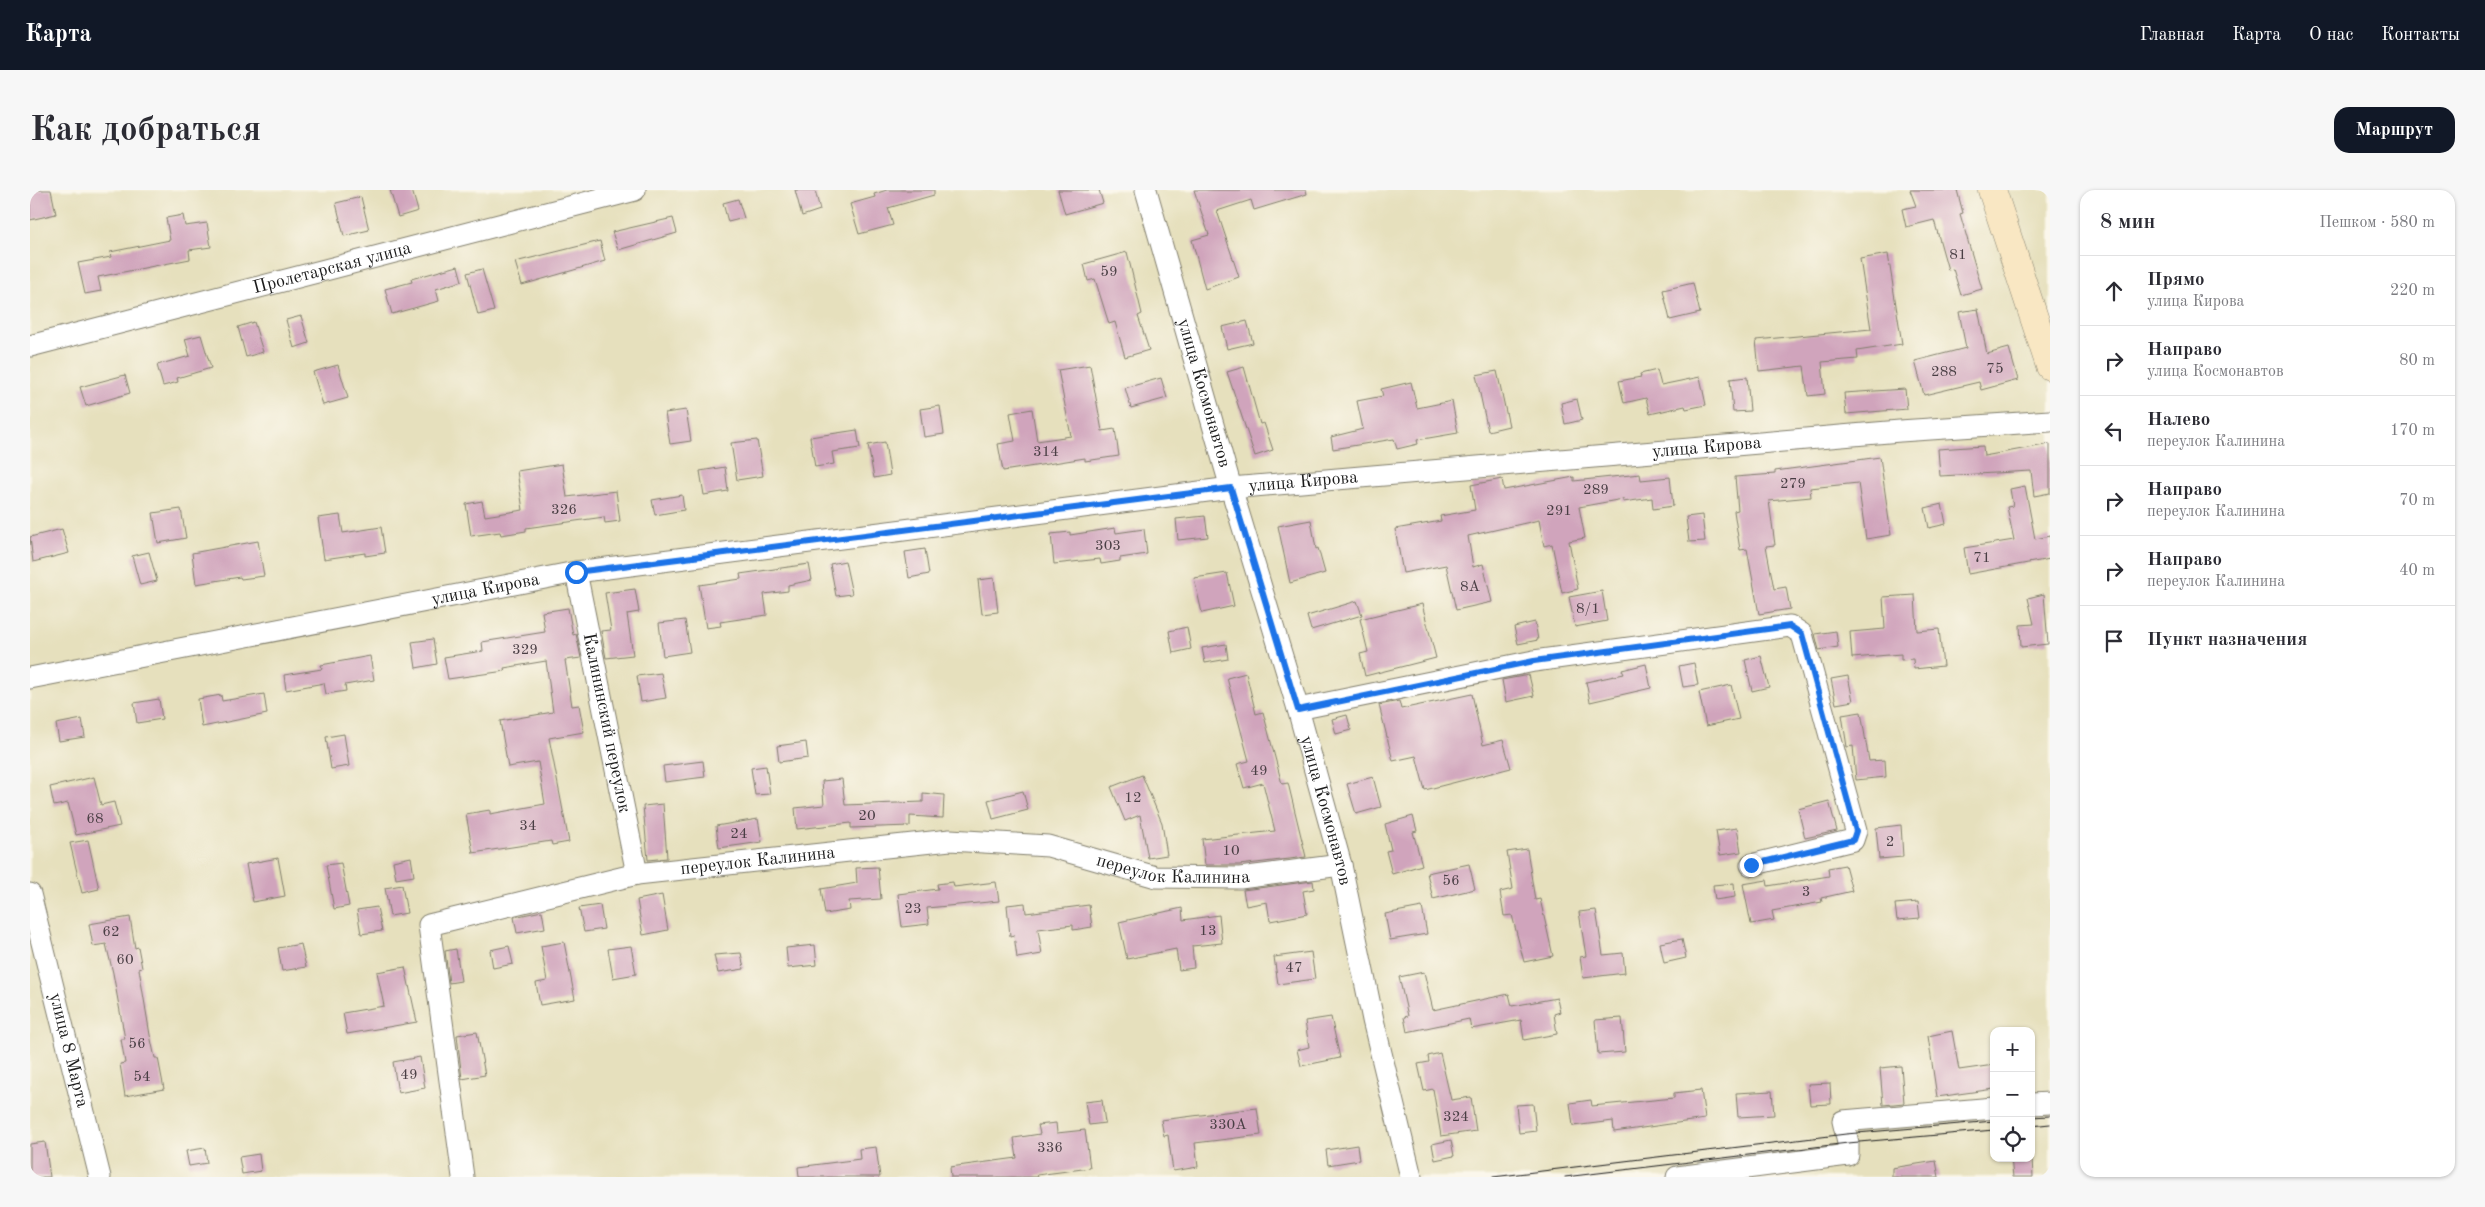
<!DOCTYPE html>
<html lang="ru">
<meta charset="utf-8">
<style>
:root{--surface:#fff;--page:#f7f7f7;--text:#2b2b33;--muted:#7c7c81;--line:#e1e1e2;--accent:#111827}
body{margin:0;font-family:"Old Standard TT",serif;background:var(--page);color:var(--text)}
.controls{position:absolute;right:15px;bottom:15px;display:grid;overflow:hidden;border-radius:10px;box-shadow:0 1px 4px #0004}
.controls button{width:45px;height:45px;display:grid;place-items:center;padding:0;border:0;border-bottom:1px solid var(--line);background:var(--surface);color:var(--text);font:25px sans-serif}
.stop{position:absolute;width:15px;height:15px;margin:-11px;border:4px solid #1a73e8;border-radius:50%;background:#fff}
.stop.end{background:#1a73e8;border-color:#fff;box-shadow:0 1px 5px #0008}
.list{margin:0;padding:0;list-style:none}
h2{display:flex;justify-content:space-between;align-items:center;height:65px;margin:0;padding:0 20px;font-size:21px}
h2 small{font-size:16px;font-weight:400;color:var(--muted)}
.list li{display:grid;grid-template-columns:32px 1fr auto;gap:15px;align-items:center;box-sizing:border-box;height:70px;padding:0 20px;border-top:1px solid var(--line)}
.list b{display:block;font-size:19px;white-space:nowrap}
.list p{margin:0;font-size:16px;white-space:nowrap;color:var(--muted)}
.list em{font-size:16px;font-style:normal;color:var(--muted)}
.icon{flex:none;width:28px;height:28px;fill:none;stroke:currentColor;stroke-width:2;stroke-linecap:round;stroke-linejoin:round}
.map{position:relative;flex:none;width:2020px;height:987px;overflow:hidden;border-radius:15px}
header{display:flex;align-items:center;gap:30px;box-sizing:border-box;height:70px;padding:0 25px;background:var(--accent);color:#fff}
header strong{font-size:24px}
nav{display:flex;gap:28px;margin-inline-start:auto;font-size:18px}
.intro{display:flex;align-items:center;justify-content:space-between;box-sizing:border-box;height:120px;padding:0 30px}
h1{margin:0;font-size:35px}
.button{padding:12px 22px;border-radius:15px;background:var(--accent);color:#fff;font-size:18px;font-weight:700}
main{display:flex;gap:30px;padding:0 30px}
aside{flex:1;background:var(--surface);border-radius:15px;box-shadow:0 1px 4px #0004}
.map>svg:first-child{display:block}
.building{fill:#d0a4bc}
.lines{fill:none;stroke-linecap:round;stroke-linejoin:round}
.street-casing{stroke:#817e6c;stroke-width:23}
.secondary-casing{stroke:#817e6c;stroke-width:29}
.street{stroke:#fff;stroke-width:21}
.secondary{stroke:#f9e7c3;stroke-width:28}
.tram{stroke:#1c1c1c;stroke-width:1}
.route{stroke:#1a73e8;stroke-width:6}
.labels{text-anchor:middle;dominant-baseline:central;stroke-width:4.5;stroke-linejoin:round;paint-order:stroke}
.number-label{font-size:15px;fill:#493e44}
.street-label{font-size:18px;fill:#1c1c1c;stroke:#fbf7ec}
</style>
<header>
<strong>Карта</strong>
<nav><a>Главная</a><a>Карта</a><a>О нас</a><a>Контакты</a></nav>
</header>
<div class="intro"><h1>Как добраться</h1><a class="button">Маршрут</a></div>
<main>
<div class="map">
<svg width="2020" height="987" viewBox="0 0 2020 987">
<rect width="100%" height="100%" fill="#fbf7ec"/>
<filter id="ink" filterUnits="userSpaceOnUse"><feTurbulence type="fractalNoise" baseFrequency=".02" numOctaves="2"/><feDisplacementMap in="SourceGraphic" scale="10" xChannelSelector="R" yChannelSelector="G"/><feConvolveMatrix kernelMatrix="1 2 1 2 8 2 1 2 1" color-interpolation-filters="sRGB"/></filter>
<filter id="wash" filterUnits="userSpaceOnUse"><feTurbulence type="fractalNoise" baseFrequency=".0096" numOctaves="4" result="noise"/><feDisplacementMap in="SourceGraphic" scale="20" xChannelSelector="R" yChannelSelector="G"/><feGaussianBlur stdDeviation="1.12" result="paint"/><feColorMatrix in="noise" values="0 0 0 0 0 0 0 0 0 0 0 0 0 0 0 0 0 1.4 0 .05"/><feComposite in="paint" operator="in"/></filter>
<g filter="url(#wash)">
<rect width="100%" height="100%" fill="#e6e0bd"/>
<g id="blocks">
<g class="building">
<path d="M0,0H21L26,24L0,30Z"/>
<path d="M360,0H382L388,21L368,27Z"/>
<path d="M765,0H785L790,20L772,26Z"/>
<path d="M857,0H904V5L858,18L863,35L829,44L820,14L845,7L844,4Z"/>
<path d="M1028,0H1069L1073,13L1035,24Z"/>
<path d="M1164,0H1276L1277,4L1224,20L1221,10L1187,21L1209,87L1175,99L1162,50L1179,45Z"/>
<path d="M1880,0H1927L1933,23L1930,24L1952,99L1931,105L1923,79L1918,80L1904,30L1876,37L1872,19L1886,16Z"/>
<path d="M331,7L339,40L314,46L306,13Z"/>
<path d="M708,9L714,28L698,32L693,13Z"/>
<path d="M153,25L155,36L177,33L181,57L159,60L160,69L68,87L71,101L55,104L48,73L81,67L80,62L140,50L136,28Z"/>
<path d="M643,28L647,43L588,60L582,42Z"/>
<path d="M570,51L575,71L492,95L485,72Z"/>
<path d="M1097,62L1112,124L1108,126L1119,160L1095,167L1085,132L1079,134L1065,89L1058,91L1054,74Z"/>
<path d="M1858,64L1872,154L1827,161L1828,169L1792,172L1795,204L1778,206L1774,176L1729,181L1726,150L1841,139L1830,69Z"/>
<path d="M428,76L432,91L406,99L409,111L362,124L355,99L382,92L381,89Z"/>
<path d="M452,79L464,121L448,125L437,83Z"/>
<path d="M1663,93L1670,123L1640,130L1633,100Z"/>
<path d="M1948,119L1957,164L1979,158L1988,190L1951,200L1949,192L1894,205L1885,171L1936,158L1929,122Z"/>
<path d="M271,126L279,153L264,158L256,130Z"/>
<path d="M1217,131L1223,153L1197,159L1192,137Z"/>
<path d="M224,132L233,162L216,167L208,137Z"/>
<path d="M171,145L181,178L147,188L148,192L133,196L127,175L160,166L155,149Z"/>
<path d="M308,175L318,208L293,215L283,182Z"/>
<path d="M1060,175L1072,241L1085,239L1089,266L1055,271V268L973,281L968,254L985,251L980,223L1002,219L1007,251L1041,246L1028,180Z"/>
<path d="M1214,177L1230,234L1234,233L1243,260L1225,266L1197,182Z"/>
<path d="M1627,180L1631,195L1670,187L1676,215L1656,219L1655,216L1620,224L1616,208L1594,213L1589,191L1611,187L1610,184Z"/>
<path d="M1467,181L1479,236L1458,241L1446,185Z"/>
<path d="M95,185L100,203L56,216L50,197Z"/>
<path d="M1717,187L1720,221L1703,222L1700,189Z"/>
<path d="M1131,188L1137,208L1101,218L1095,198Z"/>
<path d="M1381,192L1387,218L1422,211L1428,243L1387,250L1388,254L1367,259L1364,249L1303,259L1301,247L1333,239L1327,211L1353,206L1351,199Z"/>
<path d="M1875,199L1877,219L1816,224L1814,203Z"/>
<path d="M1547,209L1552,230L1535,234L1531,213Z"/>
<path d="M910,216L914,244L894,247L890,219Z"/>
<path d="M656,220L661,251L640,254L635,223Z"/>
<path d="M827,240L830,258L802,262L804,274L785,277L780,247Z"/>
<path d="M727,250L733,286L707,290L701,253Z"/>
<path d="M855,252L860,285L844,288L838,255Z"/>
<path d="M2020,254V303L2004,306L2001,281L1910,286L1908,259L1953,256L1954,266Z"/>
<path d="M1850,267L1861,345L1836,349L1828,293L1780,298L1781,307L1739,311L1745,355L1736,356L1744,399L1756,397L1760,419L1729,424L1717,359L1710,360L1704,321L1708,320L1705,287L1745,284V281Z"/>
<path d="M532,274L537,307L586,301L590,331L575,333L574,327L496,338V341L471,345L470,342L441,346L436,314L452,311L455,326L493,320L487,281Z"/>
<path d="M695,277L698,301L674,305L670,281Z"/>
<path d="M1610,284L1611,290L1640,287L1643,316L1623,319L1622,308L1593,312V309L1549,317L1555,348L1539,351L1548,399L1532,403L1522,354L1514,356L1509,330L1438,346L1443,377L1453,374L1462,412L1426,420L1416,375L1373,383L1365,339L1411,331L1410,326L1445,320L1441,295L1472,289L1474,300L1544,287V291Z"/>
<path d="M1995,296L2005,349L2020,346V369L1938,384L1934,358L1984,350L1977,317L1983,316L1980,299Z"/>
<path d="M652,305L654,320L625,325L622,310Z"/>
<path d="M1912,314L1916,334L1899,338L1895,318Z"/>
<path d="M151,319L156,348L128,353L123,323Z"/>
<path d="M310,325L313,343L351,337L355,363L335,366V363L294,369L288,328Z"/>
<path d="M1672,325L1675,351L1659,352L1656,327Z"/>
<path d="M1175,326L1178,347L1148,350L1146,329Z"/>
<path d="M1281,330L1286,359L1288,358L1295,383L1260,393L1248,336Z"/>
<path d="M1085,338L1086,343L1114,339L1117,364L1090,368V371L1071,374L1070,369L1024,374L1021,344L1040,342V345Z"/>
<path d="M32,339L39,363L3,372L0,347Z"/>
<path d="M228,351L234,386L211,389L210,387L166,394L162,363Z"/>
<path d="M895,359L899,384L879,388L875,362Z"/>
<path d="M119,362L127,391L110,395L102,366Z"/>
<path d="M815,371L822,404L806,406L800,374Z"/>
<path d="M779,374L782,390L758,395V401L734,404L737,425L690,432L691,436L676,438L669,395L711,389L710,384Z"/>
<path d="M1197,383L1204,416L1172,423L1164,388Z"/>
<path d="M964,388L968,422L952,424L948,390Z"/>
<path d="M605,399L609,422L597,424L603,465L576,468L571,441L581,440L575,403Z"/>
<path d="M1572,401L1577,431L1545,437L1539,407Z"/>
<path d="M2014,404L2018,454L1991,457L1990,435L2004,434L1998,408Z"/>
<path d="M1885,405L1887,441L1909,439L1913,476L1884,479L1883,469L1871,470V464L1822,468L1820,442L1855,439L1853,407Z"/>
<path d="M1327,411L1332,425L1281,440L1277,426Z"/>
<path d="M1392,414L1406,468L1335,486L1330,464L1338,462L1330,429Z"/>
<path d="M538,418L543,445L546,444L551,468L535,470L542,516L549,515L554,542L519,548L539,652L522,655L521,651L443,663L436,624L460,620V624L515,614L508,572L478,577L470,531L523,522L516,471L474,478L475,481L418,489L414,467L453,461L452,452L515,442L512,422Z"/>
<path d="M655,430L660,462L633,466L629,433Z"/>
<path d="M1505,432L1508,450L1488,454L1484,437Z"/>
<path d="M1157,437L1161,459L1143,463L1139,441Z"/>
<path d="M1806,441L1808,457L1789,460L1785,444Z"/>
<path d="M403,449L407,474L386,478L382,452Z"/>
<path d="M1196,454L1198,469L1175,473L1172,458Z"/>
<path d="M340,466L344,490L315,495L316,501L296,504L294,493L256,500L254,485L292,479L291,475Z"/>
<path d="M1731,466L1739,497L1722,501L1715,470Z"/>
<path d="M1664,473L1668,495L1653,497L1649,476Z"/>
<path d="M1616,474L1621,498L1560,512L1556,492L1594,484L1592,480Z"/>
<path d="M631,483L636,508L611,512L607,486Z"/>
<path d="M1216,483L1226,524L1233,522L1252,594L1258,593L1276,667L1209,675H1175L1172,649L1245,641L1233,593L1214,598L1207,574L1219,571L1197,488Z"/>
<path d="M1499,485L1504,506L1476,512L1472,490Z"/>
<path d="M1818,486L1823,511L1806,514L1801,489Z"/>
<path d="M1701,495L1709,529L1676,536L1669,502Z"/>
<path d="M234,504L237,524L172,537L168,509L191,505L192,511Z"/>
<path d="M1442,504L1453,555L1473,550L1481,578L1395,600L1386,566L1363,571L1349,515L1369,511L1371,519Z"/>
<path d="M129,509L132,529L107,533L104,513Z"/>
<path d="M1831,522L1839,571L1855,570L1856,587L1826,590L1823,556L1817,557L1812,525Z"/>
<path d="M1317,525L1321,540L1306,544L1302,529Z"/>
<path d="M52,529L55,547L29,551L26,534Z"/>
<path d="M314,544L319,576L301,579L296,547Z"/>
<path d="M776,552L778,568L749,572L747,556Z"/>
<path d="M673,571L675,587L635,592L633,576Z"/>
<path d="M736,576L740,604L725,605L721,578Z"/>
<path d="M1112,585L1132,633L1137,665L1118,668L1110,625L1095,631L1081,597Z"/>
<path d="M64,587L71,615L84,612L90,636L46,645L38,613L24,616L20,597Z"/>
<path d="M1343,587L1351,617L1326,624L1317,594Z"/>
<path d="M812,589L815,615L893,612V603L914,605L913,628L880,626V636L821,638V633L767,639L765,618L794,615L792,591Z"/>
<path d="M993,601L998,620L963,629L958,610Z"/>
<path d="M1799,611L1807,641L1775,648L1768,619Z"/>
<path d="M633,614L637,668L618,670L613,616Z"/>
<path d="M1383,626L1387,641L1383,642L1392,675L1362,684L1356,661L1361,660L1355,634Z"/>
<path d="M728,629L732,652L689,658L686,636Z"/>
<path d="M1871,635L1873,667L1849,669L1846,638Z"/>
<path d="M1707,638L1711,662L1690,665L1686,641Z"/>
<path d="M58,650L69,699L52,703L40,653Z"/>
<path d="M1497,659L1505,710L1510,709L1523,766L1494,772L1482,725L1474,726L1470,702L1483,699L1477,662Z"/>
<path d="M381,667L384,686L366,689L363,671Z"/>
<path d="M248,668L255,706L223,712L216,674Z"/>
<path d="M311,673L319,716L304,719L296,675Z"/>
<path d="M1439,674L1445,699L1403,709L1397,683Z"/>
<path d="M1815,675L1822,701L1791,708L1792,712L1742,721L1744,730L1721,734L1713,694L1737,690L1738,696L1799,686L1798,678Z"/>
<path d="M848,677L851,709L819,711L820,720L795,724L791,699L827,693L826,678Z"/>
<path d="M1283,691L1284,699L1273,701L1277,724L1240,731L1237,712L1216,716L1213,700Z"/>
<path d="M923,692L924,697L966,692L969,711L897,718L899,734L872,737L868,704L908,699L907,694Z"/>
<path d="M1704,693L1705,707L1685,710L1683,695Z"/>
<path d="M372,695L377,723L360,726L355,698Z"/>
<path d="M632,705L638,740L613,745L607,710Z"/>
<path d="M1888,712L1890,728L1867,730L1865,714Z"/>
<path d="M995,713L996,723L1059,715L1062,737L1043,740V735L1008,739L1012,764L987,768L984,745L980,746L977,715Z"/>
<path d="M570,715L574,739L554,742L549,718Z"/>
<path d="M347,717L352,741L331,744L327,720Z"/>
<path d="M1392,717L1397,744L1360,750L1355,724Z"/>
<path d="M1152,718L1153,730L1189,725L1192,753L1162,756L1164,778L1149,780L1146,759L1097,769L1089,732Z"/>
<path d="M1566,720L1573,765L1593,763L1595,783L1553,788L1550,767L1556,766L1549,722Z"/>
<path d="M512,721L515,738L487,743L484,727Z"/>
<path d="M100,727L105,758L108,757L112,778L109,779L120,845L125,868H128L134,899L95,906L90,874L95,873L91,849H95L83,783L76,754L63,756L59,734Z"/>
<path d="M1652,749L1656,768L1634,773L1630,753Z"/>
<path d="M534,752L545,809L510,815L506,793L517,791L511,756Z"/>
<path d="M271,754L276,777L252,781L248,758Z"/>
<path d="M785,755L787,775L758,778L756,758Z"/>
<path d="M479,756L483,774L463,778L460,760Z"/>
<path d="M601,756L606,784L583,788L578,759Z"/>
<path d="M426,759L431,791L419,793L415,761Z"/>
<path d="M1281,762L1285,789L1248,794L1244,767Z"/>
<path d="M711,763L714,779L688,783L684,765Z"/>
<path d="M375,777L387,832L317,844L313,823L354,816L347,782Z"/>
<path d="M1394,782L1403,820L1479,804L1482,816L1527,808L1530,822L1524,824L1527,844L1494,850L1491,830L1441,839L1439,829L1377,842L1374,827L1378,826L1369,787Z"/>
<path d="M1301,827L1310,868L1271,876L1267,860L1279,857L1275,831Z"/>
<path d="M1592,828L1595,862L1568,864L1565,830Z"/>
<path d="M1922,841L1929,880L1964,875V899L1907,907L1898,846Z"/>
<path d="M447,842L455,885L432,889L427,845Z"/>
<path d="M1410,863L1421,910L1441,907L1446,941L1411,946L1403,899L1394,901L1388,874L1399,872L1398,866Z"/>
<path d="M390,867L395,898L368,903L363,872Z"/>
<path d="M1871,876L1874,913L1853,915L1850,878Z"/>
<path d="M1800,893L1801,914L1780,915L1778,894Z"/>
<path d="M1671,900L1675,929L1584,942L1583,931L1543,936L1540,913L1561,910L1562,916L1644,908V903Z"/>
<path d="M1742,901L1744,925L1708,927L1706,903Z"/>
<path d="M1072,910L1075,933L1059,935L1055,912Z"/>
<path d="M1503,914L1506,941L1489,943L1486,915Z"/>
<path d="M1227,918L1231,945L1165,953L1168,977L1143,981L1138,945L1134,946L1131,930Z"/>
<path d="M1026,933L1027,943L1055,940L1060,978L1007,985L1008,987H921L920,977L987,968L984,948L1010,944L1008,935Z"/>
<path d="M1421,950L1424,966L1405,970L1402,954Z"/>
<path d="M15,952L20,987H0V954Z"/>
<path d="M1327,955L1329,970L1298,975L1296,960Z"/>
<path d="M846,957L850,987H769L768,977L830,969L829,959Z"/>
<path d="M175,958L177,973L159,976L156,961Z"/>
<path d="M229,964L231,981L212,984L209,967Z"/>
<path d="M1981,968H2002L2003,987H1983Z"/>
<path d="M1906,971L1909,987H1862V978Z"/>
</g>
</g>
</g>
<g filter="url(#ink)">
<use href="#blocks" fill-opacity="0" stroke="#817e6c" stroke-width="1"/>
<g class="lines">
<g class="street-casing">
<g id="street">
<path id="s1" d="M1116,0L1201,298L1268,519L1311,675L1343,830L1381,987"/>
<path id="s2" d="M0,156L605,0"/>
<path id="s3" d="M546,382L607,684"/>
<path id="s4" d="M0,488L546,382L1201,298L1870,241L2020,231"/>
<path d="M1268,519L1504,471L1760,436L1772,444L1826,641L1823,650L1721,675"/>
<path id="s5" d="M0,704L70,987"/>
<path d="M2001,914L2020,913"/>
<path id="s6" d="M433,987L399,735L607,684L920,650L1018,656L1126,687L1210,688L1311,675"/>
<path d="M1647,987L1818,965V953L1813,931L1964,918"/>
</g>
</g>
<g class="secondary-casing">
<path id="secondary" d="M1962,0L2020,176"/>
</g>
<use href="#street" class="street"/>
<use href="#secondary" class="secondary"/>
<g class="tram">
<path d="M2001,927L2020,926"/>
<path d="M2001,936L2020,934"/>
<path d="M1463,987L1816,944L1964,931"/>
<path d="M1535,987L1818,953L1964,940"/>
</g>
</g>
</g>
<g class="lines" filter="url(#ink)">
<path class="route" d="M546,382L1201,298L1268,520L1504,471L1760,436L1772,444L1826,641L1823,650L1721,675"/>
</g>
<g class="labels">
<g class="number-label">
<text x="1928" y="65">81</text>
<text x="1079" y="82">59</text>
<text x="1965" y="179">75</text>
<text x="1914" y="182">288</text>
<text x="1016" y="262">314</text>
<text x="1763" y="294">279</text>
<text x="1566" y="300">289</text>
<text x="534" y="320">326</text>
<text x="1529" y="321">291</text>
<text x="1078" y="356">303</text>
<text x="1952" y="368">71</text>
<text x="1440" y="397">8А</text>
<text x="1558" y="419">8/1</text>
<text x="495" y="460">329</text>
<text x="1229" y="581">49</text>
<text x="1103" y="608">12</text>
<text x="837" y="626">20</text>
<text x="65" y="629">68</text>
<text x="498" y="636">34</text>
<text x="709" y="644">24</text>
<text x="1860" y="652">2</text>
<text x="1201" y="661">10</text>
<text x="1421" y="691">56</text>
<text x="1776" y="702">3</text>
<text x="883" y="719">23</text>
<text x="1178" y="741">13</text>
<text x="81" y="742">62</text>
<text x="95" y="770">60</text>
<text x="1264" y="778">47</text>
<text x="107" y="854">56</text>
<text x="379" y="885">49</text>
<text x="112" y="887">54</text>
<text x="1426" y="927">324</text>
<text x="1198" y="935">330А</text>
<text x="1020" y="958">336</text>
</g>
<g class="street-label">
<text stroke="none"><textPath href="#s2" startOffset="312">Пролетарская улица</textPath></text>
<text stroke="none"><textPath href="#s1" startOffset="211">улица Космонавтов</textPath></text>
<text stroke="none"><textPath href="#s4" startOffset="1694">улица Кирова</textPath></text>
<text stroke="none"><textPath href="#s4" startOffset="1289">улица Кирова</textPath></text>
<text stroke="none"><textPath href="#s4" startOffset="464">улица Кирова</textPath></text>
<text stroke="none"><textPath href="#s3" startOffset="154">Калининский переулок</textPath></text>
<text stroke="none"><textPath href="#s1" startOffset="646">улица Космонавтов</textPath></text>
<text stroke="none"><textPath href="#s6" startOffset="590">переулок Калинина</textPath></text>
<text stroke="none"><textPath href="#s6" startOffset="1010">переулок Калинина</textPath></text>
<text stroke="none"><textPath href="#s5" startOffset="161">улица 8 Марта</textPath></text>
</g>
</g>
</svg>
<div class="controls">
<button>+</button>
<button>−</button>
<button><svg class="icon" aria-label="locate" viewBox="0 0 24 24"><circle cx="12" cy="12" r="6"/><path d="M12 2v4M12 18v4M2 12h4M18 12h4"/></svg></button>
</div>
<div class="stop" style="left:546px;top:382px"></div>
<div class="stop end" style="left:1721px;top:675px"></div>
</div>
<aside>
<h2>8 мин<small>Пешком · 580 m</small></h2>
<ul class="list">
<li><svg class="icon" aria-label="ahead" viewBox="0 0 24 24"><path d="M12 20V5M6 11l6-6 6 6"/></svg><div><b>Прямо</b><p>улица Кирова</p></div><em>220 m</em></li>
<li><svg class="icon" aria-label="right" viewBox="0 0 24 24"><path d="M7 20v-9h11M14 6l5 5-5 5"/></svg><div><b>Направо</b><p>улица Космонавтов</p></div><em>80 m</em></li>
<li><svg class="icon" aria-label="left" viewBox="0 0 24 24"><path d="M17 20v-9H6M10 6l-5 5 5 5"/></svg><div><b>Налево</b><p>переулок Калинина</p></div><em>170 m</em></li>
<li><svg class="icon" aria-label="right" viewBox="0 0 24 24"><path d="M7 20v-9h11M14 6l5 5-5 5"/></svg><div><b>Направо</b><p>переулок Калинина</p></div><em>70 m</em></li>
<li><svg class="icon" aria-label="right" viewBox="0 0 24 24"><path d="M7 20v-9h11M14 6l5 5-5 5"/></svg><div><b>Направо</b><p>переулок Калинина</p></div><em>40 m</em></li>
<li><svg class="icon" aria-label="arrive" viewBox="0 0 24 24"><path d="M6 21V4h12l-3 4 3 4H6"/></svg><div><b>Пункт назначения</b></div></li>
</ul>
</aside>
</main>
